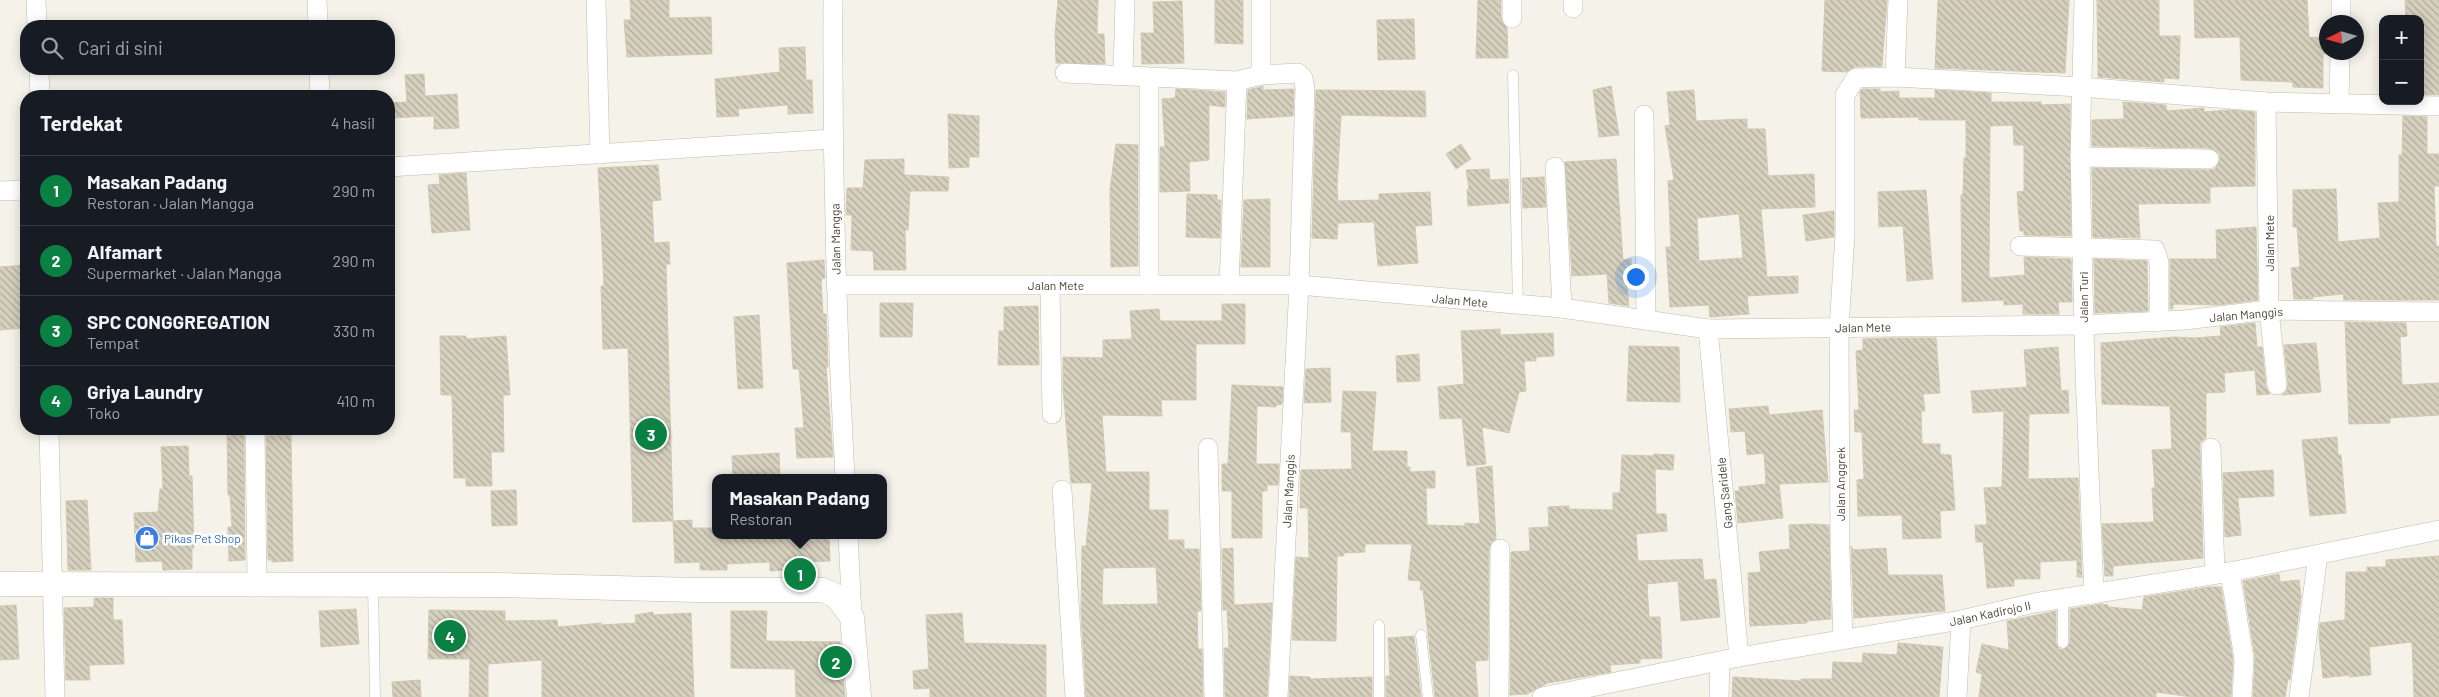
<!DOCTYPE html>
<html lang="id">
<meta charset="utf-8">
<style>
:root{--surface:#171b24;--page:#242831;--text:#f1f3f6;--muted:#9ea1a6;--line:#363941;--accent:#0b8043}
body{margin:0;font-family:Barlow,sans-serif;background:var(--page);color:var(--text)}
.controls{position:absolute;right:15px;top:15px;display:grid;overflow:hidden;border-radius:10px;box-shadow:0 2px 12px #0003}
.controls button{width:45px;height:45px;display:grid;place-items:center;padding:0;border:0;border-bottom:1px solid var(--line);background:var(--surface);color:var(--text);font:25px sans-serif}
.compass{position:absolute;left:2319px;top:15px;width:45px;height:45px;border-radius:50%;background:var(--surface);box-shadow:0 2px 12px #0003;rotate:265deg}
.you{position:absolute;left:1635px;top:276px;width:18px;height:18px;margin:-12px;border:4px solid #fff;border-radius:50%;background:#1a73e8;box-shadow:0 0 0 8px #1a73e833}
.badge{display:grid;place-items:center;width:32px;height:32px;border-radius:50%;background:var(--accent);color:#fff;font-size:16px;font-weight:700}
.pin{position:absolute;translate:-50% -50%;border:2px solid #fff;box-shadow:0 1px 5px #0006}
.popup{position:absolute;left:712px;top:474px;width:175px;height:65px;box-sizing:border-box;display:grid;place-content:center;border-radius:10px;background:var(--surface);filter:drop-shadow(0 1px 4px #0005);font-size:16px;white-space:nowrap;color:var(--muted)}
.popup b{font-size:19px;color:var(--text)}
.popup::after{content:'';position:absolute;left:50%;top:100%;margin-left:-10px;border:10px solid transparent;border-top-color:var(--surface)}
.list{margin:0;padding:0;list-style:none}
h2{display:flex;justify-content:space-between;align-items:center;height:65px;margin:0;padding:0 20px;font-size:21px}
h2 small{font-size:16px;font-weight:400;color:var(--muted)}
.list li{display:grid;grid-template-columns:32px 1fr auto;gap:15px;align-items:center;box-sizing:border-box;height:70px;padding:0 20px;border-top:1px solid var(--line)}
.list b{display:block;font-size:19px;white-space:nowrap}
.list p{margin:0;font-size:16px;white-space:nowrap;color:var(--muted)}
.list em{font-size:16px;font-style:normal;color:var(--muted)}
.icon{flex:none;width:28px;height:28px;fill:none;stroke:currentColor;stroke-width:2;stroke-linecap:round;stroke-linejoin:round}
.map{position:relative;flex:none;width:2439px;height:697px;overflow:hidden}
.search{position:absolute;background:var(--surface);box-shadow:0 2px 12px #0003;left:20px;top:20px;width:375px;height:55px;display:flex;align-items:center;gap:12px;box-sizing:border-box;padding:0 18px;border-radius:20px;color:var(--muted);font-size:19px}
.panel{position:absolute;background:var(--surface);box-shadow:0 2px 12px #0003;left:20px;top:90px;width:375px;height:345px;border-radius:20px}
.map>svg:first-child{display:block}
.building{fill:url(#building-back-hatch);stroke:#d1c9b1;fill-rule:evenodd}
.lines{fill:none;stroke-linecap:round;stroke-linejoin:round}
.service-casing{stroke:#c0bcab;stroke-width:11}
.minor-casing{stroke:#c0bcab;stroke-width:20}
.tertiary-casing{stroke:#c0bcab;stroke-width:25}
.service{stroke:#fff;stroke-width:10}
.minor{stroke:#fff;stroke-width:19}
.tertiary{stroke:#fff;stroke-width:24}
.labels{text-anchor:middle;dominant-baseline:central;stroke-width:5;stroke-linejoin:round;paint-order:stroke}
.street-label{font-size:12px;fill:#484437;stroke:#fff}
.shop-label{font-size:12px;fill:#366cbe;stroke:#fff;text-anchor:start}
</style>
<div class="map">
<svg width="2439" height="697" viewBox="0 0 2439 697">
<defs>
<pattern id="building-back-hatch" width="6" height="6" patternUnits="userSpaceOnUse" patternTransform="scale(1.25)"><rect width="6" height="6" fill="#d6d0be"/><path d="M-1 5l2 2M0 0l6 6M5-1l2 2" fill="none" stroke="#b0aa9b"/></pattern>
</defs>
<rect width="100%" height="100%" fill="#f4f2e9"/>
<g class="building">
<path d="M630,0H669V18L711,17L712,54L627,57L624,20H631Z"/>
<path d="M1058,0H1098L1097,34H1104L1105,64L1056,63L1055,33Z"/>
<path d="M1215,0H1243V44L1215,43Z"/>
<path d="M1478,0H1501V18L1507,28L1508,58H1476Z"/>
<path d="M1825,0H1887L1882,66L1855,67L1846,72L1822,71Z"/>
<path d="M1938,0H2069L2065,73L1935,68Z"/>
<path d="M2097,0H2159V36H2180L2179,79L2164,78V82L2098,77Z"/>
<path d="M2194,0H2307L2309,37L2326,38V54H2323V88L2293,87V82L2241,80L2240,37L2195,38Z"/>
<path d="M2405,0H2439V95L2420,94V19H2406Z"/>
<path d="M1182,1L1184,63L1142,64L1141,33H1154L1153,2Z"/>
<path d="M1414,19L1415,59L1378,60L1377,20Z"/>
<path d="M805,47L806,80H812L813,113L788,114V105L738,109L739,116L717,117L715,79L780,72L779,48Z"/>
<path d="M424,74L425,96L457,94L459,128L434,129V116L389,118V103L407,102L405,75Z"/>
<path d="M1263,86V90L1294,89L1293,116L1247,119L1248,90Z"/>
<path d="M1611,86L1619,135L1599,137L1593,90Z"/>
<path d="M1176,89L1225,92V107L1209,105V160L1189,162L1190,191L1160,192V147H1165L1162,99L1175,98Z"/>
<path d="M1862,89H1880V92L1899,91V98H1935V90L1991,93V102H2041V105L2070,104L2071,236L2024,235V231H2020L2017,192L2024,191V145H2014L2013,125L1990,126L1989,278L2025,275L2024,257L2071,259L2072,302H2058L2059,314H2023V304L2004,305V300L1962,302L1961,195L1963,194L1964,158H1966V120H1919V117L1861,118L1860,92Z"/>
<path d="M1316,90L1425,91L1426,117L1341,115L1337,187L1338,201L1379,200V194L1430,192L1432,225L1415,226L1418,263L1378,266L1374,222L1338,223L1337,239L1312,238Z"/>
<path d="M1694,90L1696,121L1747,119V129H1765L1768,176L1814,174L1815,207L1761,209L1767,277L1798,276V293L1747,296L1749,314L1710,317L1709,305L1670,307L1666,247H1671L1668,181L1674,180L1665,126L1670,125L1667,92ZM1739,214L1743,258L1699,261L1697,218Z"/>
<path d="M2123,102L2166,105L2167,111L2204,108V112L2229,110L2255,112V186L2210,187V203L2138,204L2140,238L2093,237L2092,168L2209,170L2215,169L2220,160L2219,153L2209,148L2092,146V120L2124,119Z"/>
<path d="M948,114L979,116V157H969V167L949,168Z"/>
<path d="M2403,116L2427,117V154H2439V186H2434L2436,246H2439V300H2344L2343,294L2312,297L2313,299H2294L2291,268L2300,267L2297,227H2293V190L2336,189L2338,242L2380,238L2378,203L2399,202V155H2402Z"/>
<path d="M1116,144L1138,145V266L1111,267L1110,190Z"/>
<path d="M1461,144L1471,159L1456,169L1446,154Z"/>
<path d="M904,159V175L949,177L948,191H910L908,230H905L906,270H874L873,251L851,250L852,215H846L847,188H863L865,160Z"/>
<path d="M1616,159L1623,260L1631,259L1632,278H1626L1629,306L1609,303L1607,274L1572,276L1565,162Z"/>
<path d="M658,165L661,200L652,201L654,243L669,242L670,264H666L673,521L633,522L628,348L603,349L601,286H604L598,168Z"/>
<path d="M1489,169L1490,180L1508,179L1509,203L1468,206L1467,190L1469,189L1466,170Z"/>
<path d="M466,173L470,230L432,233L428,185L440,184L439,175Z"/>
<path d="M1544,177L1546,207L1523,208L1522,178Z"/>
<path d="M1926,190L1933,279L1907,281L1903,226L1879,227L1878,192Z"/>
<path d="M1187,194L1217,195V200H1221L1220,238L1186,237Z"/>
<path d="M1270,199V267H1241L1244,200Z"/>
<path d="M1834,211V237L1806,241L1803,215Z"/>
<path d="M2256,227L2258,300L2218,305L2173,304V309H2170V259H2217L2216,230Z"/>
<path d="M2094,259L2147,261L2148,311L2095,313Z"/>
<path d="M824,260L825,278L821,279L823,314H826L828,367H826L833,457L797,458L795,428H804L799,369H793L787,263Z"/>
<path d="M26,265V328L0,330V267Z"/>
<path d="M880,303H913L912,337H880Z"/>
<path d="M1222,304H1245V344H1196V400H1161L1162,416L1102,415L1106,472H1149V510H1168V540H1184V549H1199L1201,611H1197L1198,649H1202L1203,697H1086L1081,613L1082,546H1086L1092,483H1071L1063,388V357L1103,358V340L1132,339L1130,311L1159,309L1160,321H1222ZM1156,567L1158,604L1102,605L1103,568Z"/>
<path d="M1038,306L1039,365H998L999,331H1004V307Z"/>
<path d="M759,315L763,388L738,389L734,317Z"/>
<path d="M2345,322L2406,323L2407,336L2400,337L2402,385L2439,383V415L2390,418V423L2349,424Z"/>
<path d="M2255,323L2257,347H2262L2266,386L2270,394L2257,395L2255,370L2224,373L2225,392L2206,393V438L2200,443V448L2203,558L2113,566V576H2105L2102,524L2154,522L2152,488H2155L2152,450L2172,449L2170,406L2102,404L2101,343L2175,337L2194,338L2221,336L2220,327Z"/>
<path d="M1500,329V335L1553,333L1554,356L1536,357V361H1524L1526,391L1519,392L1509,433L1482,427L1486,464L1467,466L1462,418L1440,419L1438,387L1464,384L1461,331Z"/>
<path d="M440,336H466V339L506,336L510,395H503L504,452H491L492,486H466V478H454L452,395H441Z"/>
<path d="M1890,338H1936L1940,393L1923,394L1925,411H1921L1922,444H1940V454L1951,455L1955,510L1940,511L1941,538L1903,539L1902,515L1858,516L1857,480L1864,479L1862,432H1855L1854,410H1859L1856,351L1863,350V339Z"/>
<path d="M2316,343L2321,392L2282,395L2287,390L2288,384L2284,345Z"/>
<path d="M1629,346L1679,347L1680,402L1627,401Z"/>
<path d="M2058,347L2061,391L2068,390L2069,413L2029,414L2028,479L2078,478L2082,577H2077V560L2040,562V579H2014V586L1987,588L1983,542H1976L1975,525H1987L1984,488L2002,487L2004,411L1973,413L1971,391L2027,387L2024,350Z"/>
<path d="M1419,354L1420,381L1397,382L1396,356Z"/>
<path d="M1330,368L1331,402L1304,403L1306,369Z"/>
<path d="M1232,385L1283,387L1282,404L1276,405V407L1257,406L1256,464H1279L1278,485H1267V491H1262V538H1232V491H1222V464H1228Z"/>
<path d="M1343,391L1376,392L1372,451H1407V467H1410V472L1435,471V488H1426L1427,525L1465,526V523L1480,524L1476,468L1492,466L1496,539L1491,543L1489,549L1488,660L1475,661L1478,697H1435L1423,590H1420L1421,581L1408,580L1412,544H1365V552L1344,553V556H1337L1336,641L1292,640L1296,557L1309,558L1308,508H1300L1301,470L1352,469L1351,432H1341Z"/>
<path d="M1768,406L1769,415L1822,410L1828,482L1779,484L1783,518L1738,523L1735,491H1740L1739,487L1766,484L1764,453L1747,455L1745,431L1731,432L1729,409Z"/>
<path d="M227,429H244L245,560L229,561L228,527H232L230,495H228Z"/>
<path d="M291,435L293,561L272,562V560H268L266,436Z"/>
<path d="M2337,437L2338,455H2341L2346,513L2310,516L2302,440Z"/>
<path d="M188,446L189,476H192L194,548H192V569L163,570L162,561L136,562L134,513L158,512L160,489H163L161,447Z"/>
<path d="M779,453L780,478H733L732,456Z"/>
<path d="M1654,454L1674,455L1673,470L1655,469L1656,514H1666L1667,531L1636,534L1638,561L1702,559L1704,580L1716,579L1720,617L1681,621L1678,581L1647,584L1649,617H1660L1662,658L1640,659V663L1610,665L1611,672L1548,683L1527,694L1510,695L1511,552L1530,551L1529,528L1549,527L1548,507L1569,506V509L1613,510V493H1620L1622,455L1654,456Z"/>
<path d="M2273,470L2274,496L2238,498L2241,535L2225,537L2223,473Z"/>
<path d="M516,490L517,525L492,526L491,491Z"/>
<path d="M87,500L91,570H68L66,501Z"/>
<path d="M692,520V528H716V535H829L830,561L805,562V569L770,571V562L727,564V570H700V562L675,563L673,521Z"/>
<path d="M1811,524L1829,525L1831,619L1807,621V623L1750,626L1748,573L1761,572L1759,552L1790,549L1789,525Z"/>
<path d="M1851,546L1853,550L1886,548L1888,575H1942L1945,611L1854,618Z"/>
<path d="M1233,548L1234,605L1272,603L1267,697H1225L1224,648H1229L1227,610H1223L1222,549Z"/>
<path d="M2439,556V697H2414L2412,642L2369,647L2371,675L2349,677V675L2323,678L2319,636L2320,623L2345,620L2346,572H2367V567H2386V560Z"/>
<path d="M2279,574L2280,582L2299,580L2301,596L2290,680L2288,679L2285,697H2253L2255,657L2243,581Z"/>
<path d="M2209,587H2221L2233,660L2231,697H2192L2156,692V697H1979L1982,674L1976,672L1982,644L2009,650L2007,621L2056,611V643L2059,649L2063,650L2070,643V609L2101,604L2108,605V607L2142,610L2144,597Z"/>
<path d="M94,598H113V620H122L124,664L89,665L90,680H66L64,608L94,607Z"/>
<path d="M16,605L19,659L0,660V606Z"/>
<path d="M356,609L359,644L321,647L319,611Z"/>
<path d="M429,610L505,611V621L557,620L558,627L601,623V625L636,623L635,615L653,612V615L691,613L694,697H542V660L488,664V697H469L470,659H428Z"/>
<path d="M731,611H767L766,641L840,642L845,697H796L795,669L731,668Z"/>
<path d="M962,613L964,643L1046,645V697H930V688L914,689L913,671L929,669L926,615Z"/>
<path d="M1414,636L1421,697H1386V676H1390L1388,638Z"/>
<path d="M1898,643L1943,647L1939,697H1732L1733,677L1801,681V679H1832L1833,662L1862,663L1863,653L1897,655Z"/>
<path d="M1290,676L1310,677V679L1372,677V697H1289Z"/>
<path d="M420,680L421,697H393L392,682Z"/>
</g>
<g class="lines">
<g class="service-casing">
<g id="service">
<path d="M1513,75L1518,305"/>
<path d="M373,585L375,697"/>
<path d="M2063,599V643"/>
<path d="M1379,625V697"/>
<path d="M1421,635L1428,697"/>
</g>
</g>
<g class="minor-casing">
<g id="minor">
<path d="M36,0L37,26"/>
<path d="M317,0L318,26"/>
<path d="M596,0L600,154"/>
<path d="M833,0C832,159 836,318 845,478"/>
<path d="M1573,0V8"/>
<path d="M2084,0L2080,157L2085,372L2094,594"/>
<path d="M1512,18V0"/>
<path d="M2341,22V0"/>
<path d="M39,69L40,96"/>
<path d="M319,69L320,96"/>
<path d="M1065,73L1237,81L1261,75L1298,73L1303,78L1305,88L1299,285L1278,697"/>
<path d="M1123,75L1125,0"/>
<path d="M1261,75V0"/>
<path d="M1895,77L1898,0"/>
<path d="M2266,102L2269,310L2277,385"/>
<path d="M2339,104L2340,52"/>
<path d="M1644,115L1646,320"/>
<path d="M2080,157L2209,159"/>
<path d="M389,167L833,139"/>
<path d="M1555,167L1562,308"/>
<path d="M0,191L26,190"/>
<path d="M2020,246L2155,250L2159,262V321"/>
<path d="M836,285H1299L1562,308L1708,329L2083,325L2185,320L2269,310L2439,312"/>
<path d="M1050,285L1052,414"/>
<path d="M1149,285V78"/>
<path d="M1229,285L1237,81"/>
<path d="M1708,329L1739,657"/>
<path d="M49,429L55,697"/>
<path d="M255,429L257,584"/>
<path d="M1208,448L1214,697"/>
<path d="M2211,448L2215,574"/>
<path d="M1062,490L1075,697"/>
<path d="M848,535L852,617"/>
<path d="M2230,572L2244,659L2242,697"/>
<path d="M1843,639L1840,550L1839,328L1845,235V95L1856,78L1895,77L2081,87L2266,102L2439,106"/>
<path d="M1499,697L1500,549"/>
<path d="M1542,697L1739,657L1961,620L2034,603L2230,572L2439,530"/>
<path d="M1719,697L1720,662"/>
<path d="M1957,697L1961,620"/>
<path d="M2299,697L2318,555"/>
</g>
</g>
<g class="tertiary-casing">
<path id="tertiary" d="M0,584L497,585L695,590H823L836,596L852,617L859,697"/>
</g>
<use href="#service" class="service"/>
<use href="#minor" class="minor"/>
<use href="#tertiary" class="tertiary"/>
</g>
<defs>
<g id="shop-disc" transform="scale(1.25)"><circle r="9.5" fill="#3f7fe0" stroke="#fff"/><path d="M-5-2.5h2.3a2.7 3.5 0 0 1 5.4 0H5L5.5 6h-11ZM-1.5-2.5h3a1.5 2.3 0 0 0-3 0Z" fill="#fff"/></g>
</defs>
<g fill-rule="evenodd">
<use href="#shop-disc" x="147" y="538"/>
</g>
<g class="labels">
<g class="street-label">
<text transform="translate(835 239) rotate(-91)">Jalan Mangga</text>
<text transform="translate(2269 243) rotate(-90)">Jalan Mete</text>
<text x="1056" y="285">Jalan Mete</text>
<text transform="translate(2083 297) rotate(-90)">Jalan Turi</text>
<text transform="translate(1460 300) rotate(5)">Jalan Mete</text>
<text transform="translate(2246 314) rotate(-5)">Jalan Manggis</text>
<text transform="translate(1863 327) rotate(-1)">Jalan Mete</text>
<text transform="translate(1840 484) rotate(-90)">Jalan Anggrek</text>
<text transform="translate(1288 491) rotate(-87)">Jalan Manggis</text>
<text transform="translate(1724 493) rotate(-96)">Gang Saridele</text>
<text transform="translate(1990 613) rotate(-12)">Jalan Kadirojo II</text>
</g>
<g class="shop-label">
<text x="164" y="538">Pikas Pet Shop</text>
</g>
</g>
</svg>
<div class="controls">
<button>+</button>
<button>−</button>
</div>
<svg class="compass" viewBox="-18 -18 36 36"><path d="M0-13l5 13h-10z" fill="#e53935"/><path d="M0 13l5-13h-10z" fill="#9ea1a6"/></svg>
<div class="you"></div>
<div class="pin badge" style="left:800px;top:574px">1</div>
<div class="popup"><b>Masakan Padang</b>Restoran</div>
<div class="pin badge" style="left:836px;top:662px">2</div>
<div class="pin badge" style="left:651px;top:434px">3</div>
<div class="pin badge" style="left:450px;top:636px">4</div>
<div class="search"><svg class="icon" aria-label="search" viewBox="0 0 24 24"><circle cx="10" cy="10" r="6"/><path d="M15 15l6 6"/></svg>Cari di sini</div>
<section class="panel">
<h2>Terdekat<small>4 hasil</small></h2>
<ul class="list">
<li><span class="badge">1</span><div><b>Masakan Padang</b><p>Restoran · Jalan Mangga</p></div><em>290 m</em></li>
<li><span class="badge">2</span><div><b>Alfamart</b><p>Supermarket · Jalan Mangga</p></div><em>290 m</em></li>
<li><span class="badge">3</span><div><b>SPC CONGGREGATION</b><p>Tempat</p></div><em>330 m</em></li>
<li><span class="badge">4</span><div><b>Griya Laundry</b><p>Toko</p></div><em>410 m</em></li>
</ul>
</section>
</div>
